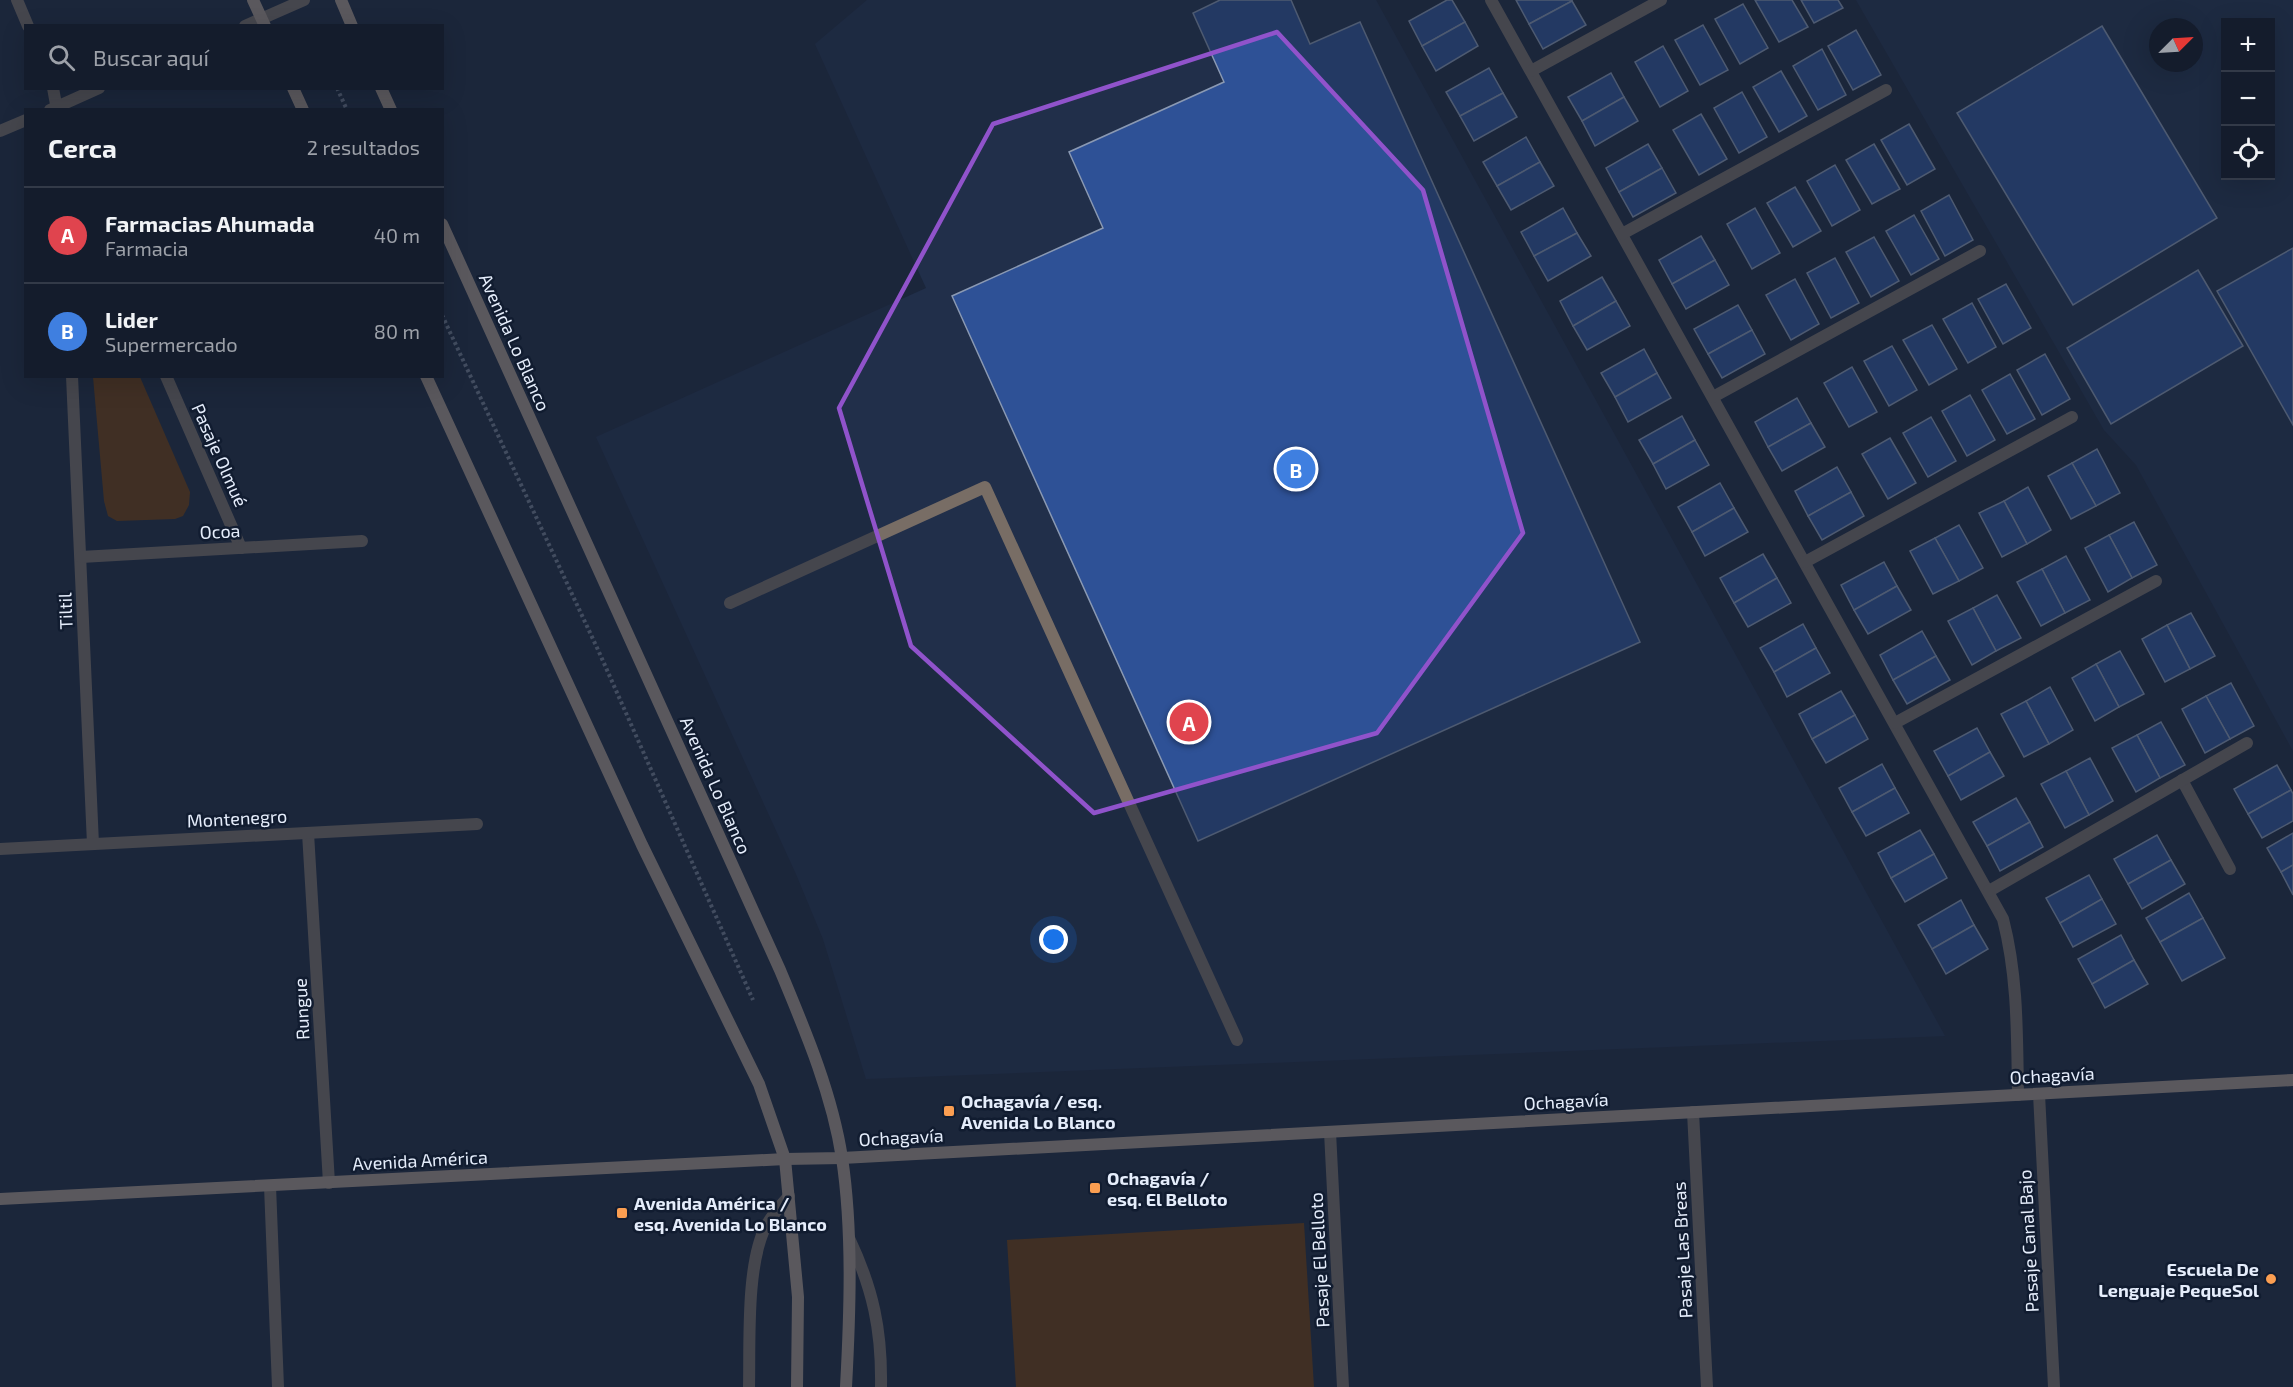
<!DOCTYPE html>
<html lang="es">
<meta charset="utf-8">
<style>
:root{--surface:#141c2c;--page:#1d2534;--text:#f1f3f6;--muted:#9da1a9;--line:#333a48;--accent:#ea580c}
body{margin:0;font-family:"Exo 2",sans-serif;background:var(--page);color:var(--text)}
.controls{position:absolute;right:18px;top:18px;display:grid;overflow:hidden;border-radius:0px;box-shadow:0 6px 24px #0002}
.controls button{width:54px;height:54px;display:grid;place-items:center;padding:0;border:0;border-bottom:2px solid var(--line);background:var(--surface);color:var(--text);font:30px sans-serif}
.compass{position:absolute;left:2149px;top:18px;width:54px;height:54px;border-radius:50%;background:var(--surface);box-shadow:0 6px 24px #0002;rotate:66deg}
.you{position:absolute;left:1054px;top:940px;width:21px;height:21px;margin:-15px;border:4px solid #fff;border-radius:50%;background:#1a73e8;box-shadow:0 0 0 9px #1a73e833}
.badge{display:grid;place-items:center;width:39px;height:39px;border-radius:50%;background:var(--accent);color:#fff;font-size:20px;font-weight:700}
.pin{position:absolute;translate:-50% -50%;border:3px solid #fff;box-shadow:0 2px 6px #0006}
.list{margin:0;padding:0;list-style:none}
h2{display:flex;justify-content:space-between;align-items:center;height:78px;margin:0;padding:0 24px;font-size:26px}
h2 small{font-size:20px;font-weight:400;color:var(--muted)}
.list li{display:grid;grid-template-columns:39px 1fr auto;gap:18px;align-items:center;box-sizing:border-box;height:96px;padding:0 24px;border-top:2px solid var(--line)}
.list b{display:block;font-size:22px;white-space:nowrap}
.list p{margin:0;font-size:20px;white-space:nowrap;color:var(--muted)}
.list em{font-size:20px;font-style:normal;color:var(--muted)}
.icon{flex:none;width:33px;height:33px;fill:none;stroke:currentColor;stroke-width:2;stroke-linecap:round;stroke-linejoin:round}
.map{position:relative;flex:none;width:2293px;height:1387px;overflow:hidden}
.search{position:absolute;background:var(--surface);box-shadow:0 6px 24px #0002;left:24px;top:24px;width:420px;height:66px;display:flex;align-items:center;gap:15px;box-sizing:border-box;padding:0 21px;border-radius:0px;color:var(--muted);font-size:22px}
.panel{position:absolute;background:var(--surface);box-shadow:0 6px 24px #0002;left:24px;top:108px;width:420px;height:270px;border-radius:0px}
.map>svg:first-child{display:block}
.built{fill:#212f4a;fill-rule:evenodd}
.green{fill:#6d3b09}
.building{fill:#2e5196;stroke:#8a99b3;stroke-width:1.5}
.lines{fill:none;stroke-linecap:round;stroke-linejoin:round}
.path{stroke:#717b8d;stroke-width:4;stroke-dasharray:3 3;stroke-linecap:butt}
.service{stroke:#786d65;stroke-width:12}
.minor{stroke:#786d65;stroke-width:12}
.secondary{stroke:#a79588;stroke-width:12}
.marked{fill:none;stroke:#9053cb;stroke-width:4.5;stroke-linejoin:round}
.poi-dot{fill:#fb9e51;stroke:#111c30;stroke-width:2}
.labels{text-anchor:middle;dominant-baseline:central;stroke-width:5;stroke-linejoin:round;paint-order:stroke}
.street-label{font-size:18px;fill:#e5edfb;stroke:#111c30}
.poi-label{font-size:18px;font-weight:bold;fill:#e5edfb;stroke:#111c30;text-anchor:start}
</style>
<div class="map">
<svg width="2293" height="1387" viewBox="0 0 2293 1387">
<rect width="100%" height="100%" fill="#1b263b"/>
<g class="built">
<path d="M867,0H1376L1945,1036L866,1079L823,939L796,874L596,437L926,288L815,44Z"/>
<path d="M1856,0H2293V751L2136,465L2104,430ZM2226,22H2270V176H2226ZM2158,27H2194V63H2158Z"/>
</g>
<g class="green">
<path d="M93,377H140L190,492L189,505L183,516L175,519L117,521L108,516L104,501Z"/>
<path d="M1304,1223L1314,1387H1016L1007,1240Z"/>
</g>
<g class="building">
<path d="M1220,0H1291L1310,44L1360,22L1640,642L1198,841L952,296L1103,228L1069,152L1224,82L1193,13Z"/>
<path d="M1447,0H1452L1465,22L1422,46L1409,21Z"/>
<path d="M1516,0H1572V1L1529,24Z"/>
<path d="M1755,0H1792L1808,27L1779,42Z"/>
<path d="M1801,0H1838L1843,8L1814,23Z"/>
<path d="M1572,1L1586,25L1543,49L1529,24Z"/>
<path d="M1743,4L1768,48L1740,64L1715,19Z"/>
<path d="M1465,22L1478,46L1436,71L1422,46Z"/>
<path d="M1703,25L1728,70L1700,85L1675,40Z"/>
<path d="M2102,26L2217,218L2073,305L1957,113Z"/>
<path d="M1856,30L1881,75L1853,90L1828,46Z"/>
<path d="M1663,46L1688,91L1660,107L1635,62Z"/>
<path d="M1822,49L1846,95L1818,110L1793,66Z"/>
<path d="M1489,68L1503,93L1460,116L1446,92Z"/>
<path d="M1781,71L1807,116L1779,132L1753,87Z"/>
<path d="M1611,73L1624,97L1582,121L1568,97Z"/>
<path d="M1742,92L1767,137L1739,153L1714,108Z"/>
<path d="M1503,93L1517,117L1474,141L1460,116Z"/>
<path d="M1624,97L1638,121L1595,146L1582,121Z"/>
<path d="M1701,114L1727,159L1699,175L1673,130Z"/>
<path d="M1909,124L1935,169L1907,185L1881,140Z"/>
<path d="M1526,137L1540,162L1497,186L1483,162Z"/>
<path d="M1648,144L1662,168L1619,192L1606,168Z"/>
<path d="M1874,144L1900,189L1872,204L1846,160Z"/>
<path d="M1540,162L1554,186L1511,210L1497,186Z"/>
<path d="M1835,165L1860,210L1832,226L1807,181Z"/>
<path d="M1662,168L1676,193L1633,217L1619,192Z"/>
<path d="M1795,187L1821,231L1793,247L1767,203Z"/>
<path d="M1949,195L1973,240L1945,256L1921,211Z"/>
<path d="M1563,208L1577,233L1534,256L1521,232Z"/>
<path d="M1755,208L1780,253L1752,269L1727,224Z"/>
<path d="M1914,215L1939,259L1911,275L1886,231Z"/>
<path d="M1577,233L1591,256L1548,281L1534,256Z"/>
<path d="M1701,236L1715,260L1672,284L1659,260Z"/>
<path d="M1874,237L1899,281L1871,297L1846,252Z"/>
<path d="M2293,248V425L2217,291Z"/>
<path d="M1835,258L1859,303L1831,318L1807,273Z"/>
<path d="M1715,260L1729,285L1686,309L1672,284Z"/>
<path d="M2198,270L2243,346L2111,424L2067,348Z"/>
<path d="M1602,277L1616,301L1573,326L1560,301Z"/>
<path d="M1795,279L1819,324L1791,340L1766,295Z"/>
<path d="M2006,284L2031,328L2003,344L1978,299Z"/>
<path d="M1616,301L1630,326L1587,350L1573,326Z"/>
<path d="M1972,303L1996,347L1968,363L1943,319Z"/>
<path d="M1738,305L1752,330L1708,354L1694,329Z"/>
<path d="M1932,325L1957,369L1929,385L1903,340Z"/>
<path d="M1752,330L1765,354L1722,378L1708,354Z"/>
<path d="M1892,346L1917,390L1889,406L1864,361Z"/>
<path d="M1644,349L1657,373L1615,397L1601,373Z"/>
<path d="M2045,354L2070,399L2042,415L2017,370Z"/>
<path d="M1852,367L1877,412L1849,427L1824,383Z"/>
<path d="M1657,373L1671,398L1628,422L1615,397Z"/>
<path d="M2010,374L2035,419L2007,434L1982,390Z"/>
<path d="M1970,395L1995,440L1967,456L1942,411Z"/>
<path d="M1797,398L1811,423L1768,447L1755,422Z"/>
<path d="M1682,416L1695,440L1653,464L1639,440Z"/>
<path d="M1931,417L1956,461L1928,477L1903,433Z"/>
<path d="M1811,423L1825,447L1782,471L1768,447Z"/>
<path d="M1890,438L1916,483L1888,499L1862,454Z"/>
<path d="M1695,440L1709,465L1666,489L1653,464Z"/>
<path d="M2097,449L2120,493L2096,506L2072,463Z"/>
<path d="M2072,463L2096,506L2071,519L2048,476Z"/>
<path d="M1837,467L1851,492L1808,516L1795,491Z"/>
<path d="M1720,483L1734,508L1692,532L1678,507Z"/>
<path d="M2028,487L2051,530L2027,544L2004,501Z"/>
<path d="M1851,492L1864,516L1822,540L1808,516Z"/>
<path d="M2004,501L2027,544L2002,557L1979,513Z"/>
<path d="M1734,508L1748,532L1705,556L1692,532Z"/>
<path d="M2134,522L2157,565L2132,578L2109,535Z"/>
<path d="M1959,525L1983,568L1959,581L1935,538Z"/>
<path d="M2109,535L2132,578L2108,592L2085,548Z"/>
<path d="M1935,538L1959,581L1933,594L1910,551Z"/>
<path d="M1763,554L1777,578L1734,603L1720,578Z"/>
<path d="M2066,556L2090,600L2065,613L2042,569Z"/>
<path d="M1884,562L1897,586L1854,610L1841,585Z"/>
<path d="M2042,569L2065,613L2041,626L2017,582Z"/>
<path d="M1777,578L1791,603L1748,627L1734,603Z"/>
<path d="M1897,586L1911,610L1868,634L1854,610Z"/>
<path d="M1997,595L2021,638L1996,651L1973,608Z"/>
<path d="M1973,608L1996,651L1972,665L1948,621Z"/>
<path d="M2191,613L2215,656L2190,669L2167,625Z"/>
<path d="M1803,624L1816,648L1774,672L1760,648Z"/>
<path d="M2167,625L2190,669L2165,682L2142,639Z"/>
<path d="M1922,631L1936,656L1893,680L1880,655Z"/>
<path d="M1816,648L1830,673L1787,697L1774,672Z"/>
<path d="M2120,651L2144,694L2119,707L2096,664Z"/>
<path d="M1936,656L1950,680L1907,704L1893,680Z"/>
<path d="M2096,664L2119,707L2095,721L2072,678Z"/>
<path d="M2231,683L2254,726L2230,739L2206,696Z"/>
<path d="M2050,687L2073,730L2049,744L2026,701Z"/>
<path d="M1841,691L1855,715L1812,739L1799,714Z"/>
<path d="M2206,696L2230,739L2205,753L2182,709Z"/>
<path d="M2026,701L2049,744L2024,757L2001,714Z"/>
<path d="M1855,715L1868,739L1826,763L1812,739Z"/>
<path d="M2161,722L2185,765L2160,778L2137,735Z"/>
<path d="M1977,728L1990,752L1948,776L1934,751Z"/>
<path d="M2137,735L2160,778L2136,792L2112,748Z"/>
<path d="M1990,752L2004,776L1961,800L1948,776Z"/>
<path d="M2090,758L2113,801L2089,815L2066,771Z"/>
<path d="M1882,764L1895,788L1852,812L1839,788Z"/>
<path d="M2277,765L2291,790L2248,814L2234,789Z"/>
<path d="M2066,771L2089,815L2065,828L2041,784Z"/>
<path d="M1895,788L1909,813L1866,836L1852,812Z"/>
<path d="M2291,790L2293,794V821L2262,838L2248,814Z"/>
<path d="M2016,798L2030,822L1987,846L1973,822Z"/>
<path d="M2030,822L2043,847L2000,871L1987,846Z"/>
<path d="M1920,830L1934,854L1891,878L1878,853Z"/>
<path d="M2293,833V865L2281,872L2267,848Z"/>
<path d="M2157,835L2171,860L2128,884L2114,859Z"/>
<path d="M1934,854L1947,878L1905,902L1891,878Z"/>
<path d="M2171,860L2185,884L2142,909L2128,884Z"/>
<path d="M2293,865V895L2281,872Z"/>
<path d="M2089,875L2102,899L2060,923L2046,898Z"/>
<path d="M2189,893L2203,918L2160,942L2146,918Z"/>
<path d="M2102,899L2116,924L2073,947L2060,923Z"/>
<path d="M1961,900L1974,925L1932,949L1918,925Z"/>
<path d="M2203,918L2225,958L2182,981L2160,942Z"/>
<path d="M1974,925L1988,949L1946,974L1932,949Z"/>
<path d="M2121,935L2134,960L2092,984L2078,959Z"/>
<path d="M2134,960L2148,984L2105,1008L2092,984Z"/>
</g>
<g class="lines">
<g class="path">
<path d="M337,88L347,110"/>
<path d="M442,315L599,652L753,1000"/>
</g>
<path class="service" d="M730,603L985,487L1237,1040"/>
<g class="minor">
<path d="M17,0L28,26"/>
<path d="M1491,0L2003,919C2018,977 2017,1035 2018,1095"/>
<path d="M245,26L304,0"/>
<path d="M1531,71L1661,0"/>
<path d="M53,88L57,110"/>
<path d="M50,110L99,88"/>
<path d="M0,131L26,120"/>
<path d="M1622,234L1886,90"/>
<path d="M72,376L93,844"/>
<path d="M166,376L241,548"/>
<path d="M1713,397L1980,251"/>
<path d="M81,557L362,541"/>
<path d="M1805,562L2072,417"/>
<path d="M1895,723L2156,581"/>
<path d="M2182,780L2230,869"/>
<path d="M308,833L329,1183"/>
<path d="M0,849L477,824"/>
<path d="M1989,891L2247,743"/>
<path d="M2039,1094L2054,1387"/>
<path d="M1693,1112L1707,1387"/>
<path d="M1330,1132L1343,1387"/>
<path d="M270,1186L278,1387"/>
<path d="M849,1238C873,1289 882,1330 881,1387"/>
<path d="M749,1387C750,1343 746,1264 766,1226C772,1215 781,1205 789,1196"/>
</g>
<g class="secondary">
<path d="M253,0L265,26"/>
<path d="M341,0L352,26"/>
<path d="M293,88L303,110"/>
<path d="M381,88L391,110"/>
<path d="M442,224L780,970C805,1030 832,1093 842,1158C853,1231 850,1313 846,1387"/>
<path d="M426,376L642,845L759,1084L785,1159L798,1297L797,1387"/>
<path d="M0,1199L785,1159L842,1158L2293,1080"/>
</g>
</g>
<path d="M0 0H2293V1387H0ZM1277,32L1423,190L1523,533L1377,733L1094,813L911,646L839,408L993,124Z" fill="#1b263b" fill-opacity=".55" fill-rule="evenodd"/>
<path class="marked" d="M1277,32L1423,190L1523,533L1377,733L1094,813L911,646L839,408L993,124Z"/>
<g class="poi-dot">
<rect x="943" y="1105" width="12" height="12" rx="3"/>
<rect x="1089" y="1182" width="12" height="12" rx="3"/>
<rect x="616" y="1207" width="12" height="12" rx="3"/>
<circle cx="2271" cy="1279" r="6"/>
</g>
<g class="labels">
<g class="street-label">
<text transform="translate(515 342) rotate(66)">Avenida Lo Blanco</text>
<text transform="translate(220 455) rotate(66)">Pasaje Olmué</text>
<text transform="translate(220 531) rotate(-3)">Ocoa</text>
<text transform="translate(65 611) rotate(-92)">Tiltil</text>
<text transform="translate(716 785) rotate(66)">Avenida Lo Blanco</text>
<text transform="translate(237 818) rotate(-3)">Montenegro</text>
<text transform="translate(301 1009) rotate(-93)">Rungue</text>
<text transform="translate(2052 1075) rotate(-3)">Ochagavía</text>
<text transform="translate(1566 1101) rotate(-3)">Ochagavía</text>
<text transform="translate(901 1137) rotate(-3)">Ochagavía</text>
<text transform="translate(420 1160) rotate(-3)">Avenida América</text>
<text transform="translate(2028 1241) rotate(-93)">Pasaje Canal Bajo</text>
<text transform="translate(1682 1250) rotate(-93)">Pasaje Las Breas</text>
<text transform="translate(1319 1260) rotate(-93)">Pasaje El Belloto</text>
</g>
<g class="poi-label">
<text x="961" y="1101">Ochagavía / esq.<tspan x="961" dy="21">Avenida Lo Blanco</tspan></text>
<text x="1107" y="1178">Ochagavía /<tspan x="1107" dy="21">esq. El Belloto</tspan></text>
<text x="634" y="1203">Avenida América /<tspan x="634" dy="21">esq. Avenida Lo Blanco</tspan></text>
<text x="2259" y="1269" text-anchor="end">Escuela De<tspan x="2259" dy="21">Lenguaje PequeSol</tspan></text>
</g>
</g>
</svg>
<div class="controls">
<button>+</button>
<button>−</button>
<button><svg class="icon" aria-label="locate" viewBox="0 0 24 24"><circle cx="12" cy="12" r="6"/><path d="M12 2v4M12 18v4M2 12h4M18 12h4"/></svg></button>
</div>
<svg class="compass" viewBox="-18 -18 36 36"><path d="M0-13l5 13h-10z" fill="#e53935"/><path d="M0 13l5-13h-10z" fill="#9da1a9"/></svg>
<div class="you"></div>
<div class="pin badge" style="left:1189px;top:722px;background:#e0444e">A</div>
<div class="pin badge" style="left:1296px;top:469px;background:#3f7fe0">B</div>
<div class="search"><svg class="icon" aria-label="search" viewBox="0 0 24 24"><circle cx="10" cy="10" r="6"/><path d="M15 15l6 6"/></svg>Buscar aquí</div>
<section class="panel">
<h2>Cerca<small>2 resultados</small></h2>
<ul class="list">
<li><span class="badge" style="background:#e0444e">A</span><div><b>Farmacias Ahumada</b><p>Farmacia</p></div><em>40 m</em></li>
<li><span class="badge" style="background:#3f7fe0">B</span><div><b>Lider</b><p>Supermercado</p></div><em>80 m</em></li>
</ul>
</section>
</div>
